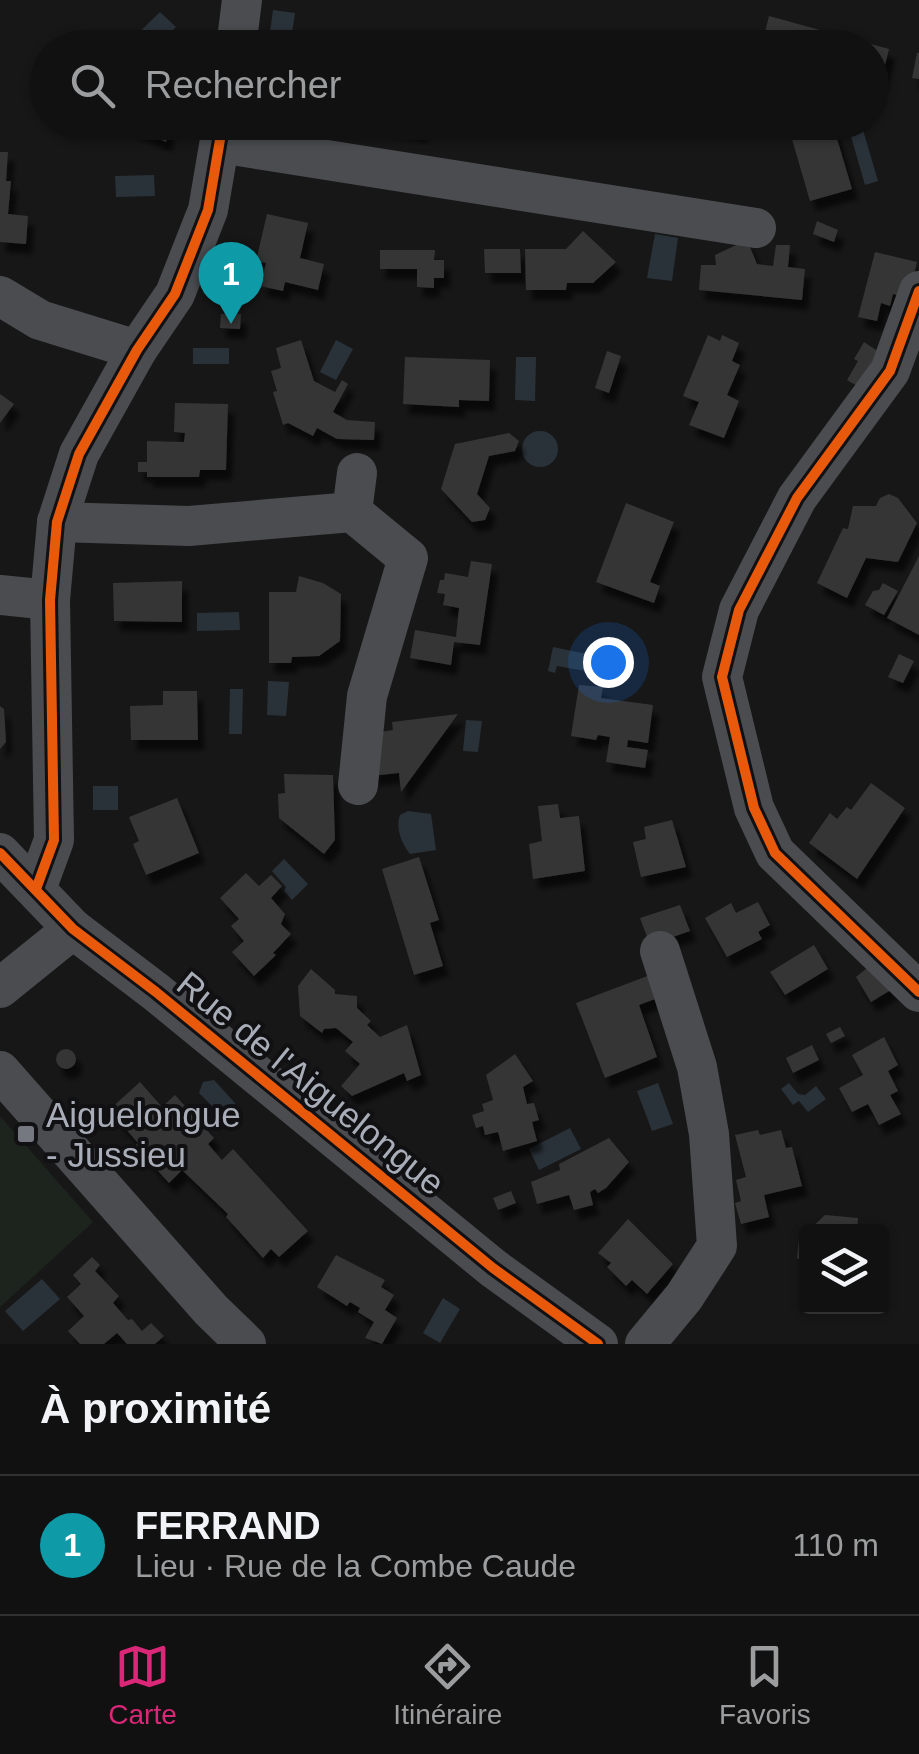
<!DOCTYPE html>
<html lang="fr">
<meta charset="utf-8">
<style>
:root{--surface:#111;--page:#1a1a1a;--text:#f1f3f6;--muted:#9c9d9f;--line:#303131;--accent:#db2777}
body{margin:0;font-family:Arial,sans-serif;background:var(--page);color:var(--text)}
.controls{position:absolute;right:30px;bottom:30px;display:grid;overflow:hidden;border-radius:10px;box-shadow:0 2px 8px #0004}
.controls button{width:90px;height:90px;display:grid;place-items:center;padding:0;border:0;border-bottom:2px solid var(--line);background:var(--surface);color:var(--text);font:50px sans-serif}
.you{position:absolute;left:608px;top:662px;width:35px;height:35px;margin:-25px;border:8px solid #fff;border-radius:50%;background:#1a73e8;box-shadow:0 0 0 15px #1a73e833}
.badge{display:grid;place-items:center;width:65px;height:65px;border-radius:50%;background:var(--accent);color:#fff;font-size:32px;font-weight:700}
.pin{position:absolute;translate:-50% -82px;filter:drop-shadow(0 2px 5px #0008)}
.pin::after{content:'';position:absolute;top:52px;width:35px;height:30px;background:inherit;clip-path:polygon(0 0,100% 0,50% 100%)}
.list{margin:0;padding:0;list-style:none}
h2{display:flex;justify-content:space-between;align-items:center;height:130px;margin:0;padding:0 40px;font-size:42px}
h2 small{font-size:32px;font-weight:400;color:var(--muted)}
.list li{display:grid;grid-template-columns:65px 1fr auto;gap:30px;align-items:center;box-sizing:border-box;height:140px;padding:0 40px;border-top:2px solid var(--line)}
.list b{display:block;font-size:38px;white-space:nowrap}
.list p{margin:0;font-size:32px;white-space:nowrap;color:var(--muted)}
.list em{font-size:32px;font-style:normal;color:var(--muted)}
.icon{flex:none;width:55px;height:55px;fill:none;stroke:currentColor;stroke-width:2;stroke-linecap:round;stroke-linejoin:round}
.map{position:relative;flex:none;width:919px;height:1344px;overflow:hidden}
.search{position:absolute;background:var(--surface);box-shadow:0 2px 8px #0004;left:30px;right:30px;top:30px;height:110px;display:flex;align-items:center;gap:25px;box-sizing:border-box;padding:0 35px;border-radius:55px;color:var(--muted);font-size:38px}
.sheet{height:270px;background:var(--surface)}
nav{display:flex;justify-content:space-around;align-items:center;box-sizing:border-box;height:140px;border-top:2px solid var(--line);background:var(--surface);font-size:28px;color:var(--muted)}
nav a{display:grid;justify-items:center;gap:5px}
nav .on{color:var(--accent)}
.map>svg:first-child{display:block}
.green{fill:#1d241e}
.water{fill:#2a3239}
.building{fill:#353536;filter:url(#shadow)}
.lines{fill:none;stroke-linecap:round;stroke-linejoin:round}
.minor{stroke:#4b4c50;stroke-width:40}
.cycleway-casing{stroke:#111113;stroke-width:16}
.cycleway{stroke:#e8590c;stroke-width:10}
.poi-dot{fill:#757880;stroke:#111113;stroke-width:4}
.labels{text-anchor:middle;dominant-baseline:central;stroke-width:8;stroke-linejoin:round;paint-order:stroke}
.street-label{font-size:35px;fill:#a8adb8;stroke:#111113}
.poi-label{font-size:35px;fill:#a8adb8;stroke:#111113;text-anchor:start}
</style>
<div class="map">
<svg width="919" height="1344" viewBox="0 0 919 1344">
<defs>
<filter id="shadow"><feDropShadow dx="6" dy="10" stdDeviation="2.5" flood-color="#0009"/></filter>
</defs>
<rect width="100%" height="100%" fill="#171717"/>
<path class="green" d="M0,1116L93,1222L0,1307Z"/>
<g class="water">
<path d="M273,10L295,13L290,47H268Z"/>
<path d="M160,12L176,27L156,47H124Z"/>
<path d="M863,130L878,181L865,185L850,133Z"/>
<path d="M154,175L155,196L116,197L115,176Z"/>
<path d="M655,234L678,238L672,281L647,278Z"/>
<path d="M336,340L353,349L336,380L320,372Z"/>
<rect x="193" y="348" width="36" height="16"/>
<path d="M516,357H536L535,401L515,400Z"/>
<circle cx="540" cy="449" r="18"/>
<path d="M239,612L240,630L197,631V613Z"/>
<path d="M553,647L587,654L585,671L557,666L555,673L548,671Z"/>
<path d="M268,681L289,682L286,716L267,715Z"/>
<path d="M230,689H243L242,734H229Z"/>
<path d="M466,720L482,721L478,752L463,751Z"/>
<rect x="93" y="786" width="25" height="24"/>
<path d="M408,811L431,814L436,850L410,854C402,844 395,828 400,815Z"/>
<path d="M284,859L308,884L292,900L284,891L286,887L272,871Z"/>
<path d="M214,1080L235,1103L233,1112L222,1116L199,1093L203,1082Z"/>
<path d="M658,1083L673,1124L652,1131L637,1091Z"/>
<path d="M789,1083L798,1094L805,1095L816,1086L826,1099L808,1112L799,1101L793,1105L781,1089Z"/>
<path d="M570,1128L581,1149L539,1170L529,1149Z"/>
<path d="M42,1279L60,1299L23,1331L5,1311Z"/>
<path d="M443,1298L460,1309L440,1343L423,1333Z"/>
</g>
<g class="building">
<path d="M769,16L889,49L881,81L872,79V48H761Z"/>
<path d="M385,30L413,34L411,48H363L365,39L382,41Z"/>
<path d="M917,53H919V79L912,78Z"/>
<path d="M118,122H170L166,142Z"/>
<path d="M366,122H423L422,133Z"/>
<path d="M787,122H832L852,189L810,201Z"/>
<path d="M0,152H8L6,181H11L8,214L28,216L26,244L0,242Z"/>
<path d="M267,214L308,223L300,258L324,264L318,290L285,282L283,291L260,286L266,263L256,261Z"/>
<path d="M817,221L838,230L834,242L813,234Z"/>
<path d="M583,231L616,262L593,283H567L566,290H526L525,249H566Z"/>
<path d="M747,240L757,264L773,266L776,245H790L788,267L805,269L802,300L699,290L701,265H716L715,255Z"/>
<path d="M484,249H520L521,273H485Z"/>
<path d="M380,250H435L434,260H444V278H434V288L417,287V269H380Z"/>
<path d="M875,252L917,262L908,298L893,294L890,306L881,303L877,321L858,317Z"/>
<path d="M221,314H241L240,329L220,328Z"/>
<path d="M708,335L720,341L722,335L739,343L732,361L740,365L727,395L739,401L724,438L689,425L699,402L683,396Z"/>
<path d="M301,340L314,381L335,392L342,380L348,384L333,412L347,420L375,422L374,440L337,439L317,428L313,436L288,423L283,425L273,392L277,391L271,371L281,368L276,348Z"/>
<path d="M864,342L882,354L859,387L847,380L858,361L854,359Z"/>
<path d="M607,351L621,356L609,393L595,388Z"/>
<path d="M405,357L490,360L489,401L459,400V407L403,404Z"/>
<path d="M0,394L14,404L0,423Z"/>
<path d="M175,403L228,404L226,470H200L199,477H147V472H138V462H147V441L184,442L185,433L174,432Z"/>
<path d="M509,433L519,441L515,451L489,456L477,494L490,508L485,520L472,522L441,489L455,444Z"/>
<path d="M889,494L898,498L917,523L898,562L866,558L847,598L817,583L843,528L848,529L853,506H876L880,498Z"/>
<path d="M626,503L674,522L650,582L660,586L654,603L596,582Z"/>
<path d="M919,556V635L887,618Z"/>
<path d="M471,561L492,564L480,645L454,642L451,665L410,658L415,630L456,637L459,608L443,605L445,594L437,593L440,580H444L445,573L468,577Z"/>
<path d="M299,576L323,583L341,594L340,641L319,656L292,657L291,663H269V592H296Z"/>
<path d="M182,581V622L114,621L113,583Z"/>
<path d="M883,583L898,591L884,615L865,605L873,591L879,590Z"/>
<path d="M899,654L914,661L903,683L888,677Z"/>
<path d="M579,685L603,687L601,698L653,705L648,743L628,740L627,747L648,750L645,768L606,762L610,737L598,735L596,740L571,736Z"/>
<path d="M163,691H197L198,740H131L130,706L163,705Z"/>
<path d="M0,706L4,709L6,742L0,749Z"/>
<path d="M458,714L401,792L399,773L370,776L373,733L393,730L392,722Z"/>
<path d="M284,774L333,775L335,840L324,854L279,818L278,794L285,793Z"/>
<path d="M871,783L905,808L857,879L809,843L830,813L837,819L847,807L851,810Z"/>
<path d="M177,798L199,853L146,875L133,844L139,841L129,817Z"/>
<path d="M558,804L560,818L579,816L585,871L533,879L529,844L542,841L538,806Z"/>
<path d="M672,820L686,867L641,877L633,842L646,839L644,827Z"/>
<path d="M419,857L439,920L430,923L443,966L414,975L382,869Z"/>
<path d="M246,873L259,886L271,875L282,886L271,898L285,914L281,924L291,934L273,953L276,955L254,976L232,952L244,941L231,926L239,919L220,898Z"/>
<path d="M758,902L770,925L758,932L762,939L727,957L705,918L731,903L736,913Z"/>
<path d="M680,905L690,931L650,945L640,918Z"/>
<path d="M814,945L828,969L785,995L770,972Z"/>
<path d="M873,963L899,985L871,1002L856,977Z"/>
<path d="M311,969L335,990V994L357,996V1008L371,1021L367,1025L380,1037L407,1025L421,1075L407,1081L404,1073L352,1096L341,1086L360,1064L345,1051L353,1042L336,1028L324,1029L322,1033L300,1016L298,986Z"/>
<path d="M650,975L658,998L639,1005L657,1057L605,1078L576,1003Z"/>
<path d="M840,1027L845,1036L831,1043L826,1034Z"/>
<path d="M884,1037L898,1065L888,1071L898,1091L890,1095L901,1114L879,1125L868,1104L852,1112L839,1088L863,1075L852,1055Z"/>
<path d="M812,1045L819,1060L793,1073L786,1058Z"/>
<circle cx="66" cy="1059" r="10"/>
<path d="M515,1054L533,1081L523,1087L527,1104L534,1103L539,1120L532,1122L537,1141L503,1151L498,1132L485,1135L483,1126L476,1128L472,1115L484,1111L482,1104L493,1100L486,1075Z"/>
<path d="M140,1082L162,1107L175,1095L214,1138L208,1144L222,1160L233,1149L308,1231L279,1257L271,1249L263,1258L226,1217L228,1214L182,1170L169,1183L135,1146L138,1143L109,1110Z"/>
<path d="M758,1130L760,1135L781,1130L786,1148L792,1147L802,1186L764,1195L769,1217L741,1224L735,1203L741,1201L736,1180L746,1177L735,1135Z"/>
<path d="M609,1138L629,1162L606,1188L598,1193L595,1189L590,1192L593,1205L574,1210L569,1195L537,1204L531,1182L560,1170L559,1164Z"/>
<path d="M511,1191L516,1203L498,1210L493,1198Z"/>
<path d="M825,1215L858,1218L857,1232H807Z"/>
<path d="M628,1219L673,1264L647,1294L632,1280L626,1286L607,1267L611,1263L598,1253Z"/>
<path d="M806,1232V1264L797,1258L799,1239Z"/>
<path d="M336,1255L385,1280L381,1287L394,1295L385,1310L397,1318L382,1344L365,1338L374,1322L358,1312L360,1308L350,1302L347,1306L317,1287Z"/>
<path d="M92,1257L100,1265L95,1271L119,1296L113,1303L128,1320L132,1319L142,1331L151,1323L164,1336L155,1344H127L117,1333L104,1344H80L68,1331L84,1316L67,1297L81,1284L73,1275Z"/>
</g>
<g class="lines">
<g class="minor">
<path d="M236,48L242,0"/>
<path d="M220,143L756,228"/>
<path d="M919,291L890,371L797,498L739,610L722,677L754,808L775,853L919,992"/>
<path d="M0,296L40,320L137,350"/>
<path d="M352,512L408,558L367,696L358,785"/>
<path d="M57,522L189,526L352,512L357,473"/>
<path d="M0,595L50,600"/>
<path d="M0,853L73,929L156,992L493,1268L598,1344"/>
<path d="M36,889L54,840L50,600L57,522L79,454L137,350L175,294L208,210L223,122"/>
<path d="M0,988L73,929"/>
<path d="M0,1071L211,1310L246,1344"/>
<path d="M645,1344L684,1297L717,1246L709,1134L697,1067L660,951"/>
</g>
<g class="cycleway-casing">
<g id="cycleway">
<path d="M919,291L890,371L797,498L739,610L722,677L754,808L775,853L919,992"/>
<path d="M0,853L73,929L156,992L493,1268L598,1344"/>
<path d="M36,889L54,840L50,600L57,522L79,454L137,350L175,294L208,210L223,122"/>
</g>
</g>
<use href="#cycleway" class="cycleway"/>
</g>
<rect class="poi-dot" x="16" y="1124" width="20" height="20" rx="5"/>
<g class="labels">
<g class="street-label">
<text transform="translate(311 1083) rotate(39)">Rue de l'Aiguelongue</text>
</g>
<g class="poi-label">
<text x="46" y="1114">Aiguelongue<tspan x="46" dy="40">- Jussieu</tspan></text>
</g>
</g>
</svg>
<div class="controls">
<button><svg class="icon" aria-label="layers" viewBox="0 0 24 24"><path d="M12 4l9 5-9 5-9-5zM3 14l9 5 9-5"/></svg></button>
</div>
<div class="you"></div>
<div class="pin badge" style="left:231px;top:324px;background:#0f9aa8">1</div>
<div class="search"><svg class="icon" aria-label="search" viewBox="0 0 24 24"><circle cx="10" cy="10" r="6"/><path d="M15 15l6 6"/></svg>Rechercher</div>
</div>
<section class="sheet">
<h2>À proximité<small></small></h2>
<ul class="list">
<li><span class="badge" style="background:#0f9aa8">1</span><div><b>FERRAND</b><p>Lieu · Rue de la Combe Caude</p></div><em>110 m</em></li>
</ul>
</section>
<nav>
<a class="on"><svg class="icon" aria-label="map" viewBox="0 0 24 24"><path d="M3 6l6-2 6 2 6-2v14l-6 2-6-2-6 2zM9 4v14M15 6v14"/></svg>Carte</a>
<a><svg class="icon" aria-label="directions" viewBox="0 0 24 24"><path d="M12 3l9 9-9 9-9-9zM9 14v-3h6M13 9l2 2-2 2"/></svg>Itinéraire</a>
<a><svg class="icon" aria-label="saved" viewBox="0 0 24 24"><path d="M7 4h10v16l-5-4-5 4z"/></svg>Favoris</a>
</nav>
